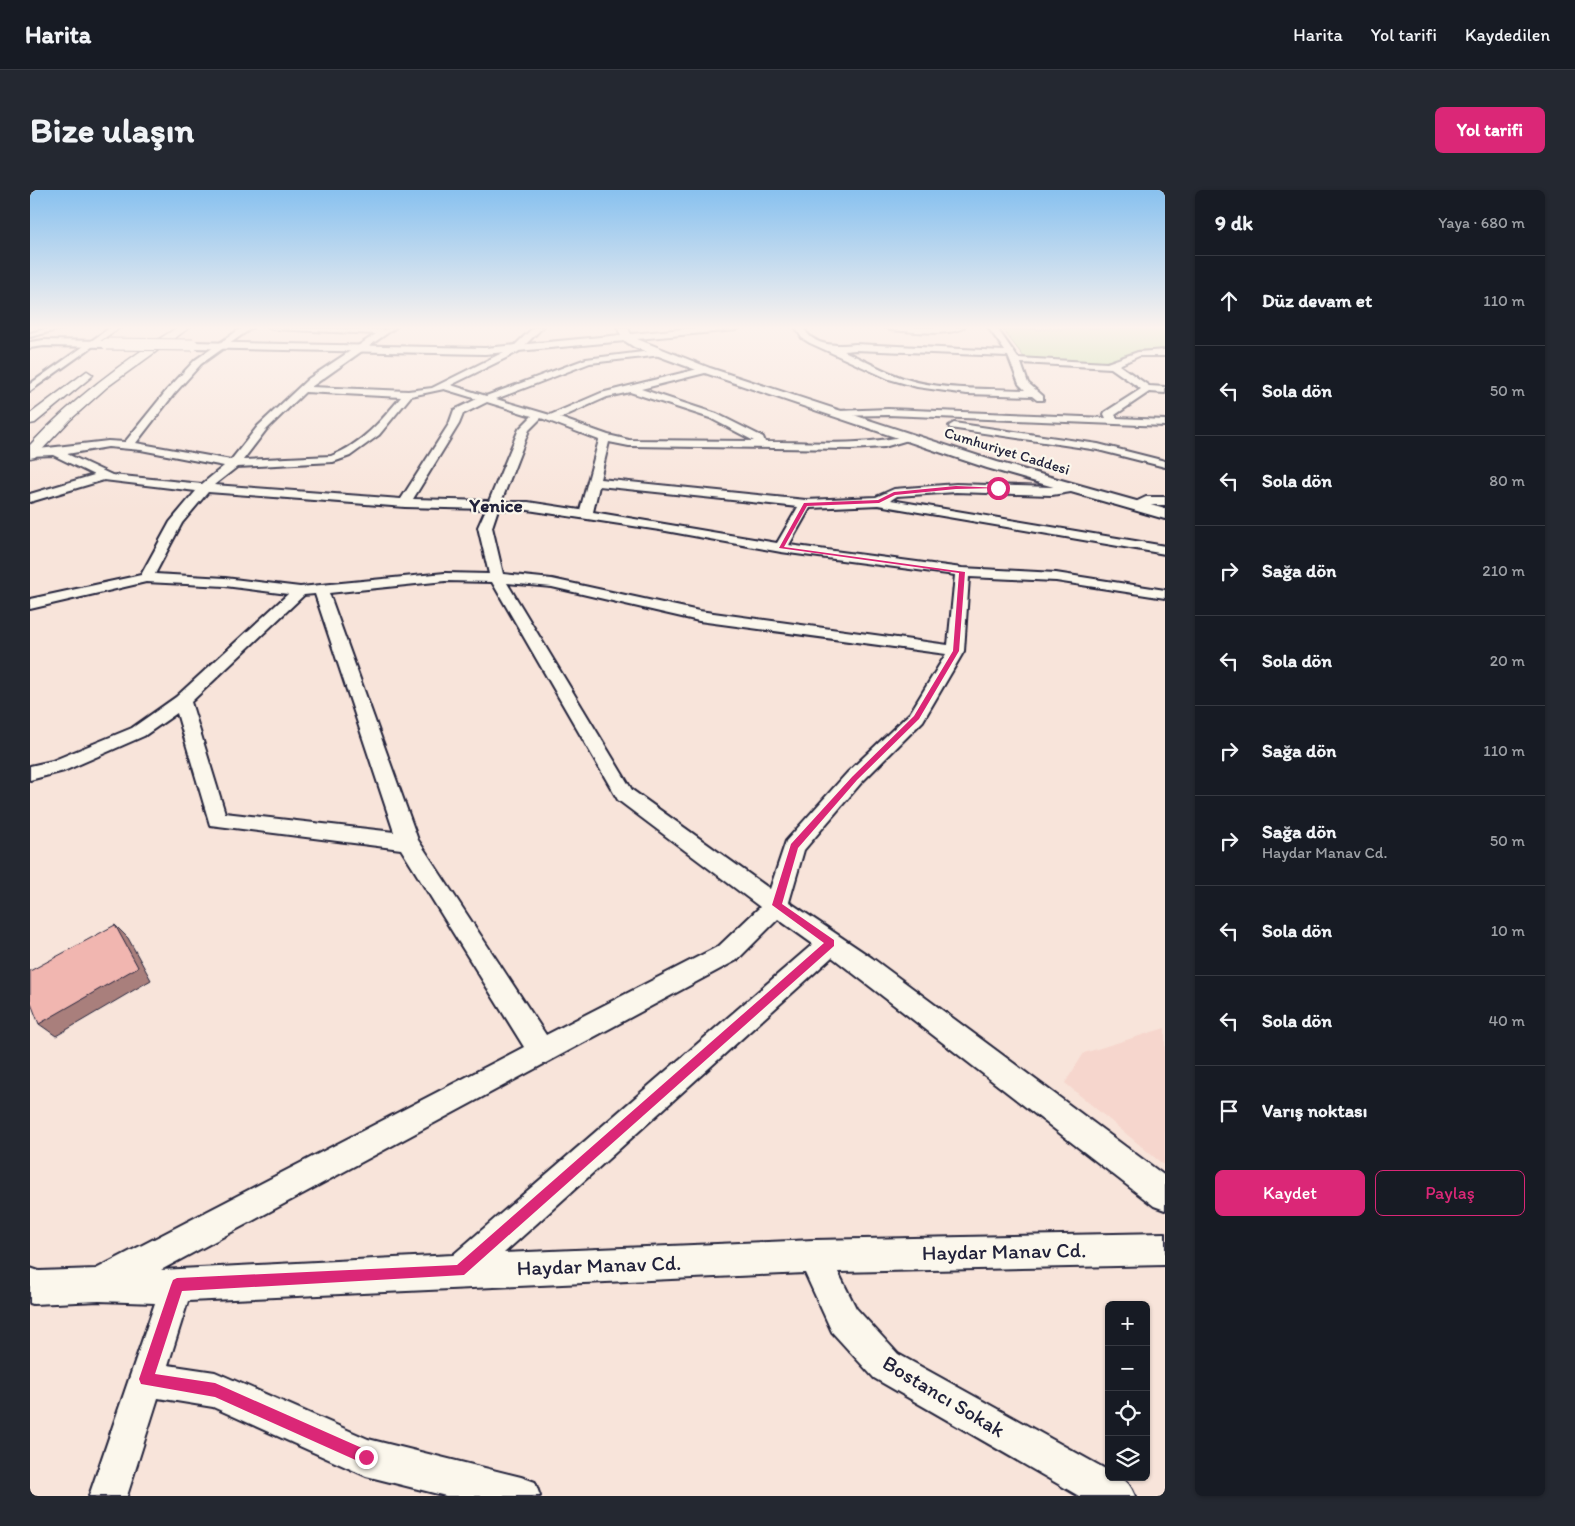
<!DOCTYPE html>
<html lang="tr">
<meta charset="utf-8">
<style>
:root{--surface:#171b24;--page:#242831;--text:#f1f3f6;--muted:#9ea1a6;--line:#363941;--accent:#db2777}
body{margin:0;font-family:Itim,sans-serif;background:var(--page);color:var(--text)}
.controls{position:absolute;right:15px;bottom:15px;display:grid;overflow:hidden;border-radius:8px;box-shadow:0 1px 4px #0004}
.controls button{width:45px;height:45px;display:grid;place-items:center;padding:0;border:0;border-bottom:1px solid var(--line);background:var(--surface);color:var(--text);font:25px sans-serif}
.stop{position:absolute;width:15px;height:15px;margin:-11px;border:4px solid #db2777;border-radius:50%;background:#fff}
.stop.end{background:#db2777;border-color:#fff;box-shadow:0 1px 5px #0008}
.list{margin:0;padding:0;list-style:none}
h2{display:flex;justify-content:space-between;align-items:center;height:65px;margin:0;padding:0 20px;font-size:21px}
h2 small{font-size:16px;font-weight:400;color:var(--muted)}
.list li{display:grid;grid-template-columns:32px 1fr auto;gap:15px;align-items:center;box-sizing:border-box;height:90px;padding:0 20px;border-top:1px solid var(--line)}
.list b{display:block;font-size:19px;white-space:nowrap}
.list p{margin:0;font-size:16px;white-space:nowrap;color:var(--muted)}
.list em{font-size:16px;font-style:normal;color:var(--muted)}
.actions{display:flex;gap:10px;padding:15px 20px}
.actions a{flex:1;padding:11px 0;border:1px solid var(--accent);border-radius:8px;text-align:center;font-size:18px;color:var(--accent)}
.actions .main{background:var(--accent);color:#fff}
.icon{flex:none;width:28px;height:28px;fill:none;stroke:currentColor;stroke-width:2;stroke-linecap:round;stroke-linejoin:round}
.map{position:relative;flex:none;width:1135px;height:1306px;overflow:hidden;border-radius:8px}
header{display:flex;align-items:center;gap:30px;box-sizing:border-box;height:70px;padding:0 25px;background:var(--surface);border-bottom:1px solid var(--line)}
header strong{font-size:24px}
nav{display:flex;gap:28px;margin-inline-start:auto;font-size:18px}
.intro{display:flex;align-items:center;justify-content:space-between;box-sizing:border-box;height:120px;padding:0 30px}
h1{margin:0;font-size:35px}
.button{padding:12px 22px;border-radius:8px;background:var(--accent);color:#fff;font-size:18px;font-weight:700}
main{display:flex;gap:30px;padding:0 30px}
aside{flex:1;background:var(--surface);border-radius:8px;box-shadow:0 1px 4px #0004}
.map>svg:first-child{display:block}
.built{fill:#f6d6cd}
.green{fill:#b6e09c;stroke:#6c816c}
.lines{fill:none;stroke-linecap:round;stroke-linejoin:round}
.minor-casing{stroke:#22223b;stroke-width:4}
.tertiary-casing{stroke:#22223b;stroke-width:4}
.trunk-casing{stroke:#22223b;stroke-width:3}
.minor{fill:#fbf7ec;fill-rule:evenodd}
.tertiary{fill:#fbf7ec;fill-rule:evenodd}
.trunk{fill:#fbf7ec;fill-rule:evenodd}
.tertiary-bridge-casing{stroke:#22223b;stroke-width:13;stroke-linecap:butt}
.tertiary-bridge{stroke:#fbf7ec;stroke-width:11}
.shaded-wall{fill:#a97f7b;stroke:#22223b}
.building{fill:#f1b6b0;stroke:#22223b}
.route{fill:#db2777}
.labels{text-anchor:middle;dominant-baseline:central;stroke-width:4.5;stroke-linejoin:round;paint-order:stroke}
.far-street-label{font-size:15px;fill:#22223b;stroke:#fbf7ec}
.far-district-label{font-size:19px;font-weight:bold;fill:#22223b;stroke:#fbf7ec}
.near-street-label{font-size:21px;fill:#22223b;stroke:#fbf7ec}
</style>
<header>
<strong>Harita</strong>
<nav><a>Harita</a><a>Yol tarifi</a><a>Kaydedilen</a></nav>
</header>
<div class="intro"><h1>Bize ulaşın</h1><a class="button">Yol tarifi</a></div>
<main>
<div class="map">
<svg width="1135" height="1306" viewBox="0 0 1135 1306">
<rect width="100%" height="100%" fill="#f8e4da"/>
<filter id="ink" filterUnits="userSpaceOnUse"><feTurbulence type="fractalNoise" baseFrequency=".02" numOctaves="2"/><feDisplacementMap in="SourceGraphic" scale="10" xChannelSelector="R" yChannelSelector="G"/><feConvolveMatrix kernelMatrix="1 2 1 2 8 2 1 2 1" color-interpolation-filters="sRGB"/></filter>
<g filter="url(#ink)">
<path class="built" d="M1135,838V976L1035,893L1054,863Z"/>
<path class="green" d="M1135,137V160H1109L1084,170L1065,173L994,167L973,140Z"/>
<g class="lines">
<g class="minor-casing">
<g id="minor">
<path d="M23,137H37L0,147V143Z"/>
<path d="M81,137H90L0,201V194Z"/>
<path d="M213,137H223L171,174L144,204L106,253L201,270L228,236L278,189L346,144L242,139L238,137L353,140L366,137L281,197L378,201L402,198L482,158L504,137H513L488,162L421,195L456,206L556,169L629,160L633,163L632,165L560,173L466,209L520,225L571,203L676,177L680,180L679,182L611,199L687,224L733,247L735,252C784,252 832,256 880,245L885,248L854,257L821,259L599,256L579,252L570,289L776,310L846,307L864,299L926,294L1022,297L1043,294L1049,298L1047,301L1022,305L926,302L867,306L861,310L1135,356V364L848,315L780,318L759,355L932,378L1026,383L1135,400V408L1026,391L939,387L934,461L893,531L831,593L774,660L759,712L842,768L1135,986V1020L1124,1016L802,767L474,1063L784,1050L1135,1043V1075L808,1082L826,1118L868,1164L1079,1281V1287C1095,1287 1099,1292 1105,1306H1049L844,1188L802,1142L775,1083L158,1111L138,1175L185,1182L338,1249L491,1287L505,1292L510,1306H416L336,1286L183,1217L128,1208L97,1306H59L125,1113L69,1111L3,1114L0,1113V1078L9,1081L66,1079L494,857L371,659L180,635L147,523L114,546L34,581L0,590V576L22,571L102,538L146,507L258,404L195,396L116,392L0,419V409L111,385L140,332L166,301L74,290L0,312V304L64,285L23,265L0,266V260L78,251L95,252L137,200L165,170ZM414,199L447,209L424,220L419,234L371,309L184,295L207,277L303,272L320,266L349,245L381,206ZM275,202L371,207C351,231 332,254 301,266L213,270L236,240ZM600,202L680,228L724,251L599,250L578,245L530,228L577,207ZM457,212L502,226L489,239L459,311L383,309L429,234L433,224ZM511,228L569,250L550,320L498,312H471L499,240ZM78,257L111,260L194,276L172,294L82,285L37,264ZM569,296L768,317L747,353L563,322ZM178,302L375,317L456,319L448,337L459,384L415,383L270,397L195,388L125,384L152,333ZM468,319L498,320L636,341L751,362L925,385L918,455L669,421L522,389L473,384L462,337ZM415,391L462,392L588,610L730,717L689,756L516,845L388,650L299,403ZM477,393L522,397L669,431L916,464L880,523L817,583L756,651L740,699L602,600ZM285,404L364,642L195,623L161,512L274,405ZM748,729L783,754L423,1065L131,1080L707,770Z"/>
<path d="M765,137H773C783,157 806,156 825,154L975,161L958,137H966L988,168L1077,173L1108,162L1135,160V166H1109L1089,175L1119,196L1135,197V203L1119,202L1085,225L1087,228L1135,230V236L858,225L803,226V222L807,221L858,219L1076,228L1074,224L1075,222L1111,199L1081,178L991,173L998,193L1013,206V210H1007L1002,206L937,204L887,197L859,189L780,153L772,148ZM825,160L978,166L989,194L995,200C955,198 912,201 873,188C853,181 834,170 814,161Z"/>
<path d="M924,233L1068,254L1135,271V277L1068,260L920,238L919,236Z"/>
<path d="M1116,307H1135V315H1117L1105,319L1099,315Z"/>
</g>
</g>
<g class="tertiary-casing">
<g id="tertiary">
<path d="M587,137H597L601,144L674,137H711L706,140L607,149L680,178L967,272L1135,319V329L957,278L672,182L604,157L595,151L455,164L163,158L158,155L163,152L455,158L591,145Z"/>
<path d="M855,137H934C922,147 876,141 860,140Z"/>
<path d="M14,150L77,151L82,154L77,157L14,156L0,158V152Z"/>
</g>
</g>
<g class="trunk-casing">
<g id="trunk">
<path d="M148,137H160L77,197L40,230L5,267L0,268V255C43,209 93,171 148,137Z"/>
<path d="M57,181L63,185L61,187L5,233L0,234V224Z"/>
</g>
</g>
<use href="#minor" class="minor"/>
<use href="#tertiary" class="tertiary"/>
<use href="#trunk" class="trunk"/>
<g class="tertiary-bridge-casing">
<path id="tertiary-bridge" d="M77,154L163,155"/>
</g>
<use href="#tertiary-bridge" class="tertiary-bridge"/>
</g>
<path class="shaded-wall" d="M85,735L98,748L121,790L26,846L9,834Z"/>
<path class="building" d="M85,735L108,777L9,834L0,811V781Z"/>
</g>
<linearGradient id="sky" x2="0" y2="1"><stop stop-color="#88c1ef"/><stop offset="0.43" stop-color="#fcf3ee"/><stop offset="1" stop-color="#fcf3ee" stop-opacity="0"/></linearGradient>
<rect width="1135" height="320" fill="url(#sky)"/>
<path class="route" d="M926,296L971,298L926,299L865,305L849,313L777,316L754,357L935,382L929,461L889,529L827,590L768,658L752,714L804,750V756L434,1085L152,1101L125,1184L185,1193L341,1262L343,1267L341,1272L336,1274L330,1272L185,1207L111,1194L109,1189L141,1095L143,1090L147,1088L427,1075L794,753L742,715L761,654L822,587L884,526L923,461L929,383L749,358L774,313L848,310L864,302Z"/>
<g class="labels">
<g class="far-street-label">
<text transform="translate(977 261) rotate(17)">Cumhuriyet Caddesi</text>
</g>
<g class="far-district-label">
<text x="466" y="315">Yenice</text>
</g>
<g class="near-street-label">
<text transform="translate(974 1061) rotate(-1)">Haydar Manav Cd.</text>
<text transform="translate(569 1075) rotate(-2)">Haydar Manav Cd.</text>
<text transform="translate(914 1206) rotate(31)">Bostancı Sokak</text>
</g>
</g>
</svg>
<div class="controls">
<button>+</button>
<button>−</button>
<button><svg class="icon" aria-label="locate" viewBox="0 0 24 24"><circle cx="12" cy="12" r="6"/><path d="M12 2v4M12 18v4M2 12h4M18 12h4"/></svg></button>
<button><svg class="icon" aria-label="layers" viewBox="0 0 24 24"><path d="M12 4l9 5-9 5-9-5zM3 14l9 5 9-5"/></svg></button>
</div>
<div class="stop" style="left:968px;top:298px"></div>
<div class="stop end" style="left:336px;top:1267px"></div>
</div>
<aside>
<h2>9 dk<small>Yaya · 680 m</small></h2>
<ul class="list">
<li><svg class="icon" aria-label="ahead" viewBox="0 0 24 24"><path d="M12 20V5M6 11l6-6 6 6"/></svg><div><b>Düz devam et</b></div><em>110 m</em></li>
<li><svg class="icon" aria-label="left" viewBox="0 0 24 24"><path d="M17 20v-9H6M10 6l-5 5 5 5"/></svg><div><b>Sola dön</b></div><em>50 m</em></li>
<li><svg class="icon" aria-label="left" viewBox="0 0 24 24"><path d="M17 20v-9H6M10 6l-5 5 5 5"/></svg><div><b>Sola dön</b></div><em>80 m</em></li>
<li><svg class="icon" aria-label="right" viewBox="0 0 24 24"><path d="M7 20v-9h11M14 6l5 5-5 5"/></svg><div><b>Sağa dön</b></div><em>210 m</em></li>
<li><svg class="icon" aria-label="left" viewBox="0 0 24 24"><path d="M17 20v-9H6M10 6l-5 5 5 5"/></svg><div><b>Sola dön</b></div><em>20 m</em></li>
<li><svg class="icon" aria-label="right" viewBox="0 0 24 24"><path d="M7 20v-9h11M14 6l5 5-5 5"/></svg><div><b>Sağa dön</b></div><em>110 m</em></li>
<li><svg class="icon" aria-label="right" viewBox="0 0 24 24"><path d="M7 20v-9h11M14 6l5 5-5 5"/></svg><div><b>Sağa dön</b><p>Haydar Manav Cd.</p></div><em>50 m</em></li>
<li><svg class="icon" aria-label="left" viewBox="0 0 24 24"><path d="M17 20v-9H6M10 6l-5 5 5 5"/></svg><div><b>Sola dön</b></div><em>10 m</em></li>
<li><svg class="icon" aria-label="left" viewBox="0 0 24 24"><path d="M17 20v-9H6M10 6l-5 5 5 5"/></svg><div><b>Sola dön</b></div><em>40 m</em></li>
<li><svg class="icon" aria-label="arrive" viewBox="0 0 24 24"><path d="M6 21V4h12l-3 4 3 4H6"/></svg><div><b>Varış noktası</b></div></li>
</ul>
<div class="actions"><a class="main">Kaydet</a><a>Paylaş</a></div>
</aside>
</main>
